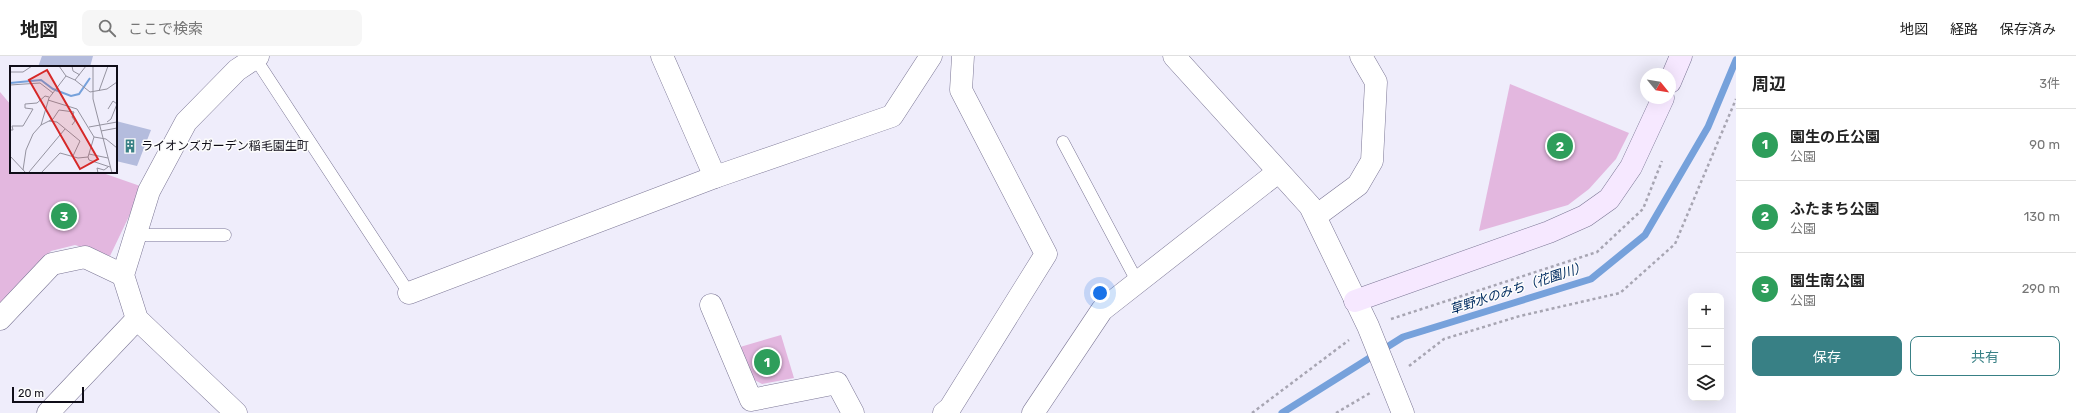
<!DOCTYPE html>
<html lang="ja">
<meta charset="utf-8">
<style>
:root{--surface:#fff;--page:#f6f6f6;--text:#222;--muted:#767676;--line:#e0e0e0;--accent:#388085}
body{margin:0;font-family:Rubik,"Noto Sans JP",sans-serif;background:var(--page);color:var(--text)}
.controls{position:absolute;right:12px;bottom:12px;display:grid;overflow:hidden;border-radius:8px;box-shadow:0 4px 16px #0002}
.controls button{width:36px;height:36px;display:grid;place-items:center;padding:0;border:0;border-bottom:1px solid var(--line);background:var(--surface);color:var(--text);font:20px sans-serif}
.compass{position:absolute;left:1640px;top:12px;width:36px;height:36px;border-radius:50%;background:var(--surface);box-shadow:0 4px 16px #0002;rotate:120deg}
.scale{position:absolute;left:12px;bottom:10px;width:72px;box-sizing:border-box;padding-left:4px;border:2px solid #0f0d18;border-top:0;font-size:11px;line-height:14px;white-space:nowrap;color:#0f0d18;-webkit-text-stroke:3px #fcfcfc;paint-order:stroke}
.you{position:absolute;left:1100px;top:237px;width:14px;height:14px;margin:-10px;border:3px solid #fff;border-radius:50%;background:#1a73e8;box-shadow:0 0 0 6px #1a73e833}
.badge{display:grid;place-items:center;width:26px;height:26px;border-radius:50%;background:var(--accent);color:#fff;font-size:13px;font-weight:700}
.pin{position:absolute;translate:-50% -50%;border:2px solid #fff;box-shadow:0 1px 4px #0006}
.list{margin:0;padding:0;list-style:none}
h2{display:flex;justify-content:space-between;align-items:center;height:52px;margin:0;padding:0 16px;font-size:17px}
h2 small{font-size:13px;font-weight:400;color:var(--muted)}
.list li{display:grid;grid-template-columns:26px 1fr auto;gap:12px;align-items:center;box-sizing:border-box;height:72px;padding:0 16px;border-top:1px solid var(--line)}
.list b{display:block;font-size:15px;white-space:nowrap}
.list p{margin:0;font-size:13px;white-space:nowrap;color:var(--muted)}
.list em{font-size:13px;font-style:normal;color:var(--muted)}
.actions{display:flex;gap:8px;padding:12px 16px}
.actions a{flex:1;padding:9px 0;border:1px solid var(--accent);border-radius:8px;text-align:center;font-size:14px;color:var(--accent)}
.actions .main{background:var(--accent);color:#fff}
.icon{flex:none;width:22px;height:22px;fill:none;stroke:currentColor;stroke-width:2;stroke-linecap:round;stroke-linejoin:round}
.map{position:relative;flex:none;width:1736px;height:357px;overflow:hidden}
header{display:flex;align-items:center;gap:24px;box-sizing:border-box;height:56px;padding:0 20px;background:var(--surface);border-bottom:1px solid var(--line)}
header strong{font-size:19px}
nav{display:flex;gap:22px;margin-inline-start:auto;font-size:14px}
.search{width:280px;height:36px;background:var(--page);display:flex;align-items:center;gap:10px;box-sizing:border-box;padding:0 14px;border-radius:8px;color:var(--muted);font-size:15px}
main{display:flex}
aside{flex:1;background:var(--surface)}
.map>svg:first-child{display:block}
.green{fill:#e3b7df}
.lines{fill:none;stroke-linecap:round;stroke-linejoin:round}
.stream{stroke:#76a1db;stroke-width:7}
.building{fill:#b4bcdd}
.lane-casing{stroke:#7b7695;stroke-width:13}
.street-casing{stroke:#7b7695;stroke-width:23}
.secondary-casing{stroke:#7b7695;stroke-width:23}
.path{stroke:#a7a5b2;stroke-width:2.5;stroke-dasharray:3 3;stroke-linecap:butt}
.lane{stroke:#fff;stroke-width:12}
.street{stroke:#fff;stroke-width:22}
.secondary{stroke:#f6e8ff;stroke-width:22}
.labels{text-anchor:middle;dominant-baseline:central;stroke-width:3;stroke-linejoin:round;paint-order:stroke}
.poi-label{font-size:12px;fill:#0f0d18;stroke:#fcfcfc;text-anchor:start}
.water-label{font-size:13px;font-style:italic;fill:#012c61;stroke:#fcfcfc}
.inset-river{fill:none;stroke:#76a1db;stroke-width:2}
.inset-road{fill:none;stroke:#9593a0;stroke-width:1}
.view{fill:#d62828;fill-opacity:0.15;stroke:#d62828;stroke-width:2}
.inset-edge{fill:none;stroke:#0f0d18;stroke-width:2}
</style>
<header>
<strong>地図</strong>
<div class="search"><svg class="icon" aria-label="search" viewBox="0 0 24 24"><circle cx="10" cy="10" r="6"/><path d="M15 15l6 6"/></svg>ここで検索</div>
<nav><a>地図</a><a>経路</a><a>保存済み</a></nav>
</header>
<main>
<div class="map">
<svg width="1736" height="357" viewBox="0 0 1736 357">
<rect width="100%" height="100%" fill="#efedfb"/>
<g class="green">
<path d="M1510,28L1629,77L1616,103L1589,133L1568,149L1479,175Z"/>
<path d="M0,36L11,49V116H100L143,131L110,200L75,189L51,195L0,253Z"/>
<path d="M781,279L794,322L762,328L749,321L740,291Z"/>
</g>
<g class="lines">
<path class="stream" d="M1282,357L1403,281L1591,223L1645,179L1708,71L1736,4"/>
</g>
<g class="building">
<path d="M42,0H93L90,11H38Z"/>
<path d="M116,65L151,74L137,110L116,105Z"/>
</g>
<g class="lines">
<g class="lane-casing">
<g id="lane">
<path d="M255,2L409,237"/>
<path d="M1063,86L1138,227"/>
<path d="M134,179H225"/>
</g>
</g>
<g class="street-casing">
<g id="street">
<path d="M662,0L715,121"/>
<path d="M1174,0L1310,150L1368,270L1403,357"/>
<path d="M1316,160L1358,129L1372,105L1376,26L1361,0"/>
<path d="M409,237L715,121L892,60L931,0"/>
<path d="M711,249L751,344L837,327L853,357"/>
<path d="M0,263L52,208L85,201L123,219"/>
<path d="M48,357L137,263"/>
<path d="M236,357L137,263L123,219L149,135L186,66L237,14L258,0"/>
<path d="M944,357L950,352L1046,198L961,34L963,0"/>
<path d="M1033,357L1102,254L1278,116"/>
</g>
</g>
<g class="secondary-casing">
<g id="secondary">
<path d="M1670,26L1681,0"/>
<path d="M1355,245L1549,176L1585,160L1609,143L1631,111L1663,42"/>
</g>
</g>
<g class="path">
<path d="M1391,263L1597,196L1643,153L1662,105"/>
<path d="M1409,310L1444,283L1520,260L1620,237L1675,188L1736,43"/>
<path d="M1252,357L1349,284"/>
<path d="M1336,357L1370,337"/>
</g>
<use href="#lane" class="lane"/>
<use href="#street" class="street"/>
<use href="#secondary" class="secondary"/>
</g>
<defs>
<g id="building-bare" transform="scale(1.08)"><path d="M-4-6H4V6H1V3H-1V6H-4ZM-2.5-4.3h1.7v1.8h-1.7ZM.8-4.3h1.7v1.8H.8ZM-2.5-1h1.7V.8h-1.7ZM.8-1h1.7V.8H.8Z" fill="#388085" stroke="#fcfcfc" stroke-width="2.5" paint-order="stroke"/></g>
</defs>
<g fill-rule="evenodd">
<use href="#building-bare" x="130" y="90"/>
</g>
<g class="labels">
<g class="poi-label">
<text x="141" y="90">ライオンズガーデン稲毛園生町</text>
</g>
<g class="water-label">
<text transform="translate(1518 232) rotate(-18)">草野水のみち（花園川）</text>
</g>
</g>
<g transform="translate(10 10)">
<rect width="107" height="107" fill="#efedfb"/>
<path class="inset-river" d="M0,17L31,14L43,23L61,30L69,28L80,12"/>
<path class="inset-road" d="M49,0L56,10L65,14L80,26L97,23L107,16M62,0L63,5L70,9M83,0V33L102,107M0,6H13L22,0M65,14L76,0M0,19L30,17L43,27M89,25L98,0M98,43L103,35L107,38M39,55L47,56L70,75L63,90M97,56L101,53L107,38M31,59L39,32L56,10M79,61L107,56M0,64H3L2,60H13L23,43L15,42V38L27,37L35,30L39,31M91,65L107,62M84,71L96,73L107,82M79,88L98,92M0,90L16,107M78,91L79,94L100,101M13,104L16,84L23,68L31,59L43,53L49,44L64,46L62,51L65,55L62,59M19,106L55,63M31,107L50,87L68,92L78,91L84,71L67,43L38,34M88,107L87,102L94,104L98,101"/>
<path class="view" d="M37,4L88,93L70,103L19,14Z"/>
<rect width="107" height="107" class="inset-edge"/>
</g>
</svg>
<div class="controls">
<button>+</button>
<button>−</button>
<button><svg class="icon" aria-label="layers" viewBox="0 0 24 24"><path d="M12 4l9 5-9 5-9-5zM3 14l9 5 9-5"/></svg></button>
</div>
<svg class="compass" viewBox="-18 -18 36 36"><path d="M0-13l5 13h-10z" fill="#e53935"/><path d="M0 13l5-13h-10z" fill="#767676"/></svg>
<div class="scale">20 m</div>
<div class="you"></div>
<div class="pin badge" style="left:767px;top:306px;background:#2e9e5b">1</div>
<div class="pin badge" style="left:1560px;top:90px;background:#2e9e5b">2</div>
<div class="pin badge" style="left:64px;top:160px;background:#2e9e5b">3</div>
</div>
<aside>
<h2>周辺<small>3件</small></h2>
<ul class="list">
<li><span class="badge" style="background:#2e9e5b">1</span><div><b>園生の丘公園</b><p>公園</p></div><em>90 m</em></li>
<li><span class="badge" style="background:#2e9e5b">2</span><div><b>ふたまち公園</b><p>公園</p></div><em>130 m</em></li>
<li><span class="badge" style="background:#2e9e5b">3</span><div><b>園生南公園</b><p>公園</p></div><em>290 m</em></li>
</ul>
<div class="actions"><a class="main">保存</a><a>共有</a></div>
</aside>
</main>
